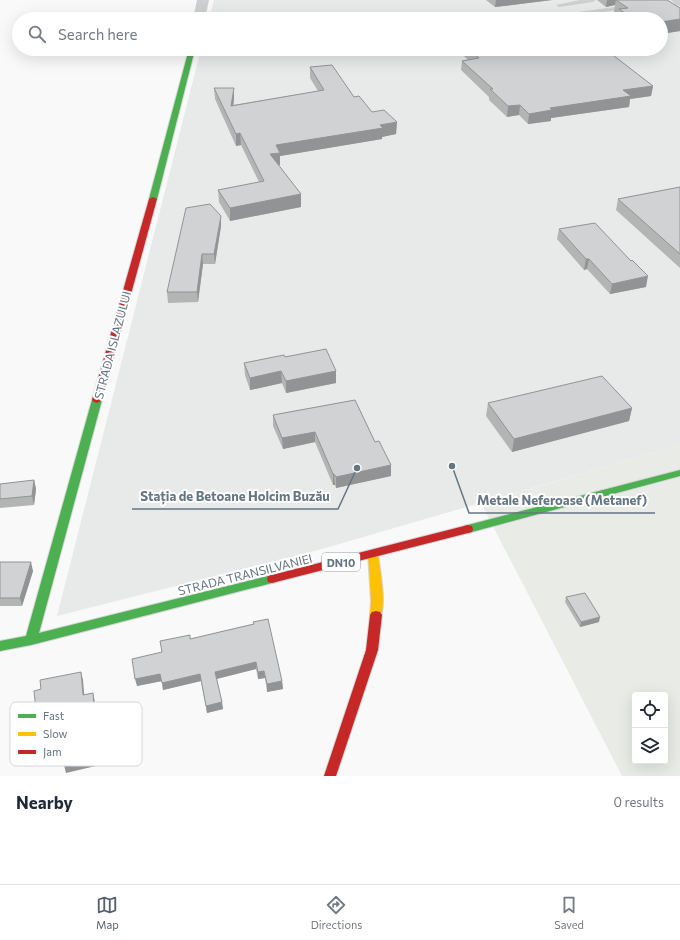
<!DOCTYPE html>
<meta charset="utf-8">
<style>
:root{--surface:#fff;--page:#f6f6f7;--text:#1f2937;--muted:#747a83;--line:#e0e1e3;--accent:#56606c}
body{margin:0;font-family:Commissioner,sans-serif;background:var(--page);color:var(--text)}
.controls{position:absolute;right:12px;bottom:12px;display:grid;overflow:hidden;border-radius:4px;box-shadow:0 4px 16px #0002}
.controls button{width:36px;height:36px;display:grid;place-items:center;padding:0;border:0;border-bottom:1px solid var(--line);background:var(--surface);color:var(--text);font:20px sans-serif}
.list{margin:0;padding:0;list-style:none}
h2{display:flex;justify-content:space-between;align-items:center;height:52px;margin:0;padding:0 16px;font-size:17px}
h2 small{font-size:13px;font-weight:400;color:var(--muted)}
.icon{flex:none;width:22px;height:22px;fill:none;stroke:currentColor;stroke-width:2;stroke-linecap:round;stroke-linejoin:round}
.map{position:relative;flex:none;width:680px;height:776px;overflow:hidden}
.search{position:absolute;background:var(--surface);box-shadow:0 4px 16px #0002;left:12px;right:12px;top:12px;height:44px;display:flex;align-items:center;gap:10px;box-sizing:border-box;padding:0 14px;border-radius:22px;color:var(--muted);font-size:15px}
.sheet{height:108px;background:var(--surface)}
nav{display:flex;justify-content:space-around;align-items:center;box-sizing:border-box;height:56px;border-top:1px solid var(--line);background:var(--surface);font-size:11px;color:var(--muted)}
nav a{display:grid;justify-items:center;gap:2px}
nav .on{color:var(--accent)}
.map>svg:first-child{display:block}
.built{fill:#e8e9e9}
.green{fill:#e8ebe6;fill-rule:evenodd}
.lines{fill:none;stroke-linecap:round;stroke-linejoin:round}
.fast-casing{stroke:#d5d6d7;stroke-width:2}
.slow-casing{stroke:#d5d6d7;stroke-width:2}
.jam-casing{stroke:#d5d6d7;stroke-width:2}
.lane{fill:#cecfd0;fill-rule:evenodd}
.street{fill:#cecfd0;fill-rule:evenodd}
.fast{fill:#4caf50;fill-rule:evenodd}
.slow{fill:#ffc107;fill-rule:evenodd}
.jam{fill:#c62828;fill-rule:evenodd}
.wall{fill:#b3b5b5}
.shaded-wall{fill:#929394}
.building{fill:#d0d2d3;stroke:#929394}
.labels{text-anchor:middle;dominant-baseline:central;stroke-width:4;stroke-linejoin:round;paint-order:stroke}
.shield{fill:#fff;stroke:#939fa8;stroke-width:1}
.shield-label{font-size:11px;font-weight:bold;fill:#657683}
.street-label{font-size:12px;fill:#657683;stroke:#fff}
.key{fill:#fff;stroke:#d1d6da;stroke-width:1}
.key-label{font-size:11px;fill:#657683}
.leader{fill:none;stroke:#657683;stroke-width:1.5}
.callout-dot{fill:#657683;stroke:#fff;stroke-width:1.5}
.callout-label{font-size:13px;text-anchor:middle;font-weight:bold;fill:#657683;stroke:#fff;stroke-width:4;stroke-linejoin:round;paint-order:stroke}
</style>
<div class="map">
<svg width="680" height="776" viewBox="0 0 680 776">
<rect width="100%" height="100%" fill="#f9f9f9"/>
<path class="built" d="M214,0H680V445L322,549L57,616L201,49H661V19H209Z"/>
<path class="green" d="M680,445V776H622L481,503ZM635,695H665V761H635Z"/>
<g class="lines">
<g class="fast-casing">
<g id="fast">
<path d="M189,49H195L157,199L153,201L149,199Z"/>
<path d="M97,397L102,400L39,633L272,575L276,576L277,579L276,582L272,583L31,645L0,651V641L26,636L92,400Z"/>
<path d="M680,470V476L468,533L464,532L463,529L464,526L468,525Z"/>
</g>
</g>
<g class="slow-casing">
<path id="slow" d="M373,550L377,551L378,554C380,570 387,605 380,618L376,619L372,618L370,615L371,601L368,554L369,551Z"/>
</g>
<g class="jam-casing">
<g id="jam">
<path d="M153,197L157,199L102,400L97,403L94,402L92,400L149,199Z"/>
<path d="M468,525L472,526L473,529L472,532L272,583L268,582L267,579L268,576L272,575Z"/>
<path d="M376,611L380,612L382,615L378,650L336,776H324L366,650L370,615L372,612Z"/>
</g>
</g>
<g class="lane">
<path d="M580,0H596L593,2L559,7L556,5Z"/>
<path d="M630,5L633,7L632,8L555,19H538L541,17Z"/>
</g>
<g class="street">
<path d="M197,0H209L205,19H193Z"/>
<path d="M671,0H680V6L676,5Z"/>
</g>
<use href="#fast" class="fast"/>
<use href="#slow" class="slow"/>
<use href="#jam" class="jam"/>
</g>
<g class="wall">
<path d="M486,0H552L495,7Z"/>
<path d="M597,0H667L680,8V31L661,34V19H617L618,14L614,12L615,5L606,7Z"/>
<path d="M460,49H529L532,51H585L653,86L651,96L630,99L629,107L551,118V121L528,124L519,115L507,117L489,100V97L461,70L462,61L468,60L460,52Z"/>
<path d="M310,67L354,97L372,112L397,122L396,134L382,137V139L280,156V165H278L301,194V207L230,221L219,202L218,190L259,182L241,145L236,146L215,99L214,88H234V99L233,105L318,91L310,78Z"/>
<path d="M680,187V268L616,210L618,199Z"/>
<path d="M221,226L215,264H203L198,302L168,303L167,292Z"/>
<path d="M559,229L646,287L610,294L587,269L584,270L557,239Z"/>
<path d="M285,357L336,371V383L286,393L282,383L250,390L245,375L244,363Z"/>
<path d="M355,400L391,476L336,488L335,485H333L315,442L283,449L273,426V415Z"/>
<path d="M488,403L632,408L629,421L512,452L486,416Z"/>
<path d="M34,480L36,489L34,505L0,508V484Z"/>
<path d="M0,562L33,571L22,606H0Z"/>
<path d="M566,597L599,622L580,627L565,602Z"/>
<path d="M253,624L282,681L283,689L267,692L265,678L258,679L256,669L217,679L223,709L207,713L201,681L163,690L162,681L137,686L190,639Z"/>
</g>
<g class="shaded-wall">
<path d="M496,0H552L495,7Z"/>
<path d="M607,0H648H616L615,5L606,7Z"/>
<path d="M680,19V31L661,34V22Z"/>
<path d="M653,86L651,96L630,99L629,107L551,118V121L528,124L529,114L550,108L623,90Z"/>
<path d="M234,88V99L232,117L231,106Z"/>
<path d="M520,105L519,115L507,117L508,106Z"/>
<path d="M397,122L396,134L382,137V139L280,156V165L271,166L270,154L276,145Z"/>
<path d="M240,133L241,145L236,146V134Z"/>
<path d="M301,194V207L230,221V208Z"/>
<path d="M221,216V226L215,264L214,254Z"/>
<path d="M202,254L203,264L198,302L197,292Z"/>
<path d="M586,259H589L587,269L584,270Z"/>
<path d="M648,276L646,287L610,294L612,284Z"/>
<path d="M281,371L282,383L250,390V378Z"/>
<path d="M336,371V383L286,393V381Z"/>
<path d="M632,408L629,421L512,452L514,439Z"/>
<path d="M315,432V442L283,449L282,438Z"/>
<path d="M391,465V476L336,488V477Z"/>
<path d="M333,474H334L335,485H333Z"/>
<path d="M34,480L36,489L34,505L32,496Z"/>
<path d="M31,562L33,571L22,606L20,598Z"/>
<path d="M600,617L599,622L580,627L581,622Z"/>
<path d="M256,662V669L216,679L215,672Z"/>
<path d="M264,671L265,678L258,679V672Z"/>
<path d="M81,672L83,680L85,704L83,695Z"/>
<path d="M160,674L162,681L137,686L135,679Z"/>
<path d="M200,674L201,681L163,690L162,683Z"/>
<path d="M282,681L283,689L267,692V684Z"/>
<path d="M93,693L95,702L100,765L66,773L64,765Z"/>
<path d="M222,702L223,709L207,713L206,706Z"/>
<path d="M60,704L62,712L39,718L36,710Z"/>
</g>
<g class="building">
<path d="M616,0H667L680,8V19L661,22V19H634L619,9L628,8Z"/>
<path d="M468,49H529L532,51L550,49H582L585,51L605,49L653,86L623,90L631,96L550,108L552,110L529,114L520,105L508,106L490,89H493L462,61L479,58Z"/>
<path d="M332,65L354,97L359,96L372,112L384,110L397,122L380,125L383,128L276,145L280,153L270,154L301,194L230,208L218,190L264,181L240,133L236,134L214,88H234L231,106L324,90L310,67Z"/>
<path d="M680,187V254L618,199Z"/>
<path d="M210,204L221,216L214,254H202L197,292H167L186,208Z"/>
<path d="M595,223L631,261L632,260L648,276L612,284L589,259H586L559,229Z"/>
<path d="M326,349L336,371L286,381L281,371L250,378L244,363L284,355L285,357Z"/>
<path d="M602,376L632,408L514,439L488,403Z"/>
<path d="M355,400L375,442L379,441L391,465L336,477L334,474H333L315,432L282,438L273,415Z"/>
<path d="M34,480L32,496L0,499V484Z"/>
<path d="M0,562H31L20,598H0Z"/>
<path d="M585,593L600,617L581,622L566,597Z"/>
<path d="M268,619L282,681L267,684L264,671L258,672L256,662L215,672L222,702L206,706L200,674L162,683L160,674L135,679L132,659L162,652L160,641L190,635V639L254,624L253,622Z"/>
<path d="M81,672L83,695L93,693L98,757L64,765L60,704L36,710L34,691L41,689L40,680Z"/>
</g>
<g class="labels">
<rect class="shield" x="322" y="553" width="38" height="18" rx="3"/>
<g class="shield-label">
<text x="341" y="562">DN10</text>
</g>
<g class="street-label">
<text transform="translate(112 345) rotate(-75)">STRADA ISLAZULUI</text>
<text transform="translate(245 574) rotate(-14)">STRADA TRANSILVANIEI</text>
</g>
</g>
<rect x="10" y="702" width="132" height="64" rx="6" class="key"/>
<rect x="18" y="714" width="18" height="4" fill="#4caf50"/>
<rect x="18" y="732" width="18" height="4" fill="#ffc107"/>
<rect x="18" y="750" width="18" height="4" fill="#c62828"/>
<g class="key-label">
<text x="43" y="720">Fast</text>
<text x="43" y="738">Slow</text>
<text x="43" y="756">Jam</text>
</g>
<path class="leader" d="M357 468L338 509H132M452 466L469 513H655"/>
<g class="callout-dot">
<circle cx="357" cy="468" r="4"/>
<circle cx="452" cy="466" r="4"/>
</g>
<g class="callout-label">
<text x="235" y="501">Stația de Betoane Holcim Buzău</text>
<text x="562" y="505">Metale Neferoase (Metanef)</text>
</g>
</svg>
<div class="controls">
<button><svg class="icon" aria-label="locate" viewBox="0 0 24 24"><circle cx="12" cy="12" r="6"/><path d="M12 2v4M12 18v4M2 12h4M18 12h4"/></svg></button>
<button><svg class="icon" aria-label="layers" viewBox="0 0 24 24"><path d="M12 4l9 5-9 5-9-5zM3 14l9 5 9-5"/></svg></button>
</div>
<div class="search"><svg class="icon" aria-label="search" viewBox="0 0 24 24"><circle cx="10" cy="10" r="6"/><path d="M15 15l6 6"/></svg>Search here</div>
</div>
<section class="sheet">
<h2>Nearby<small>0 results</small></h2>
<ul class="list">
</ul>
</section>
<nav>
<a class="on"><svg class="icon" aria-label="map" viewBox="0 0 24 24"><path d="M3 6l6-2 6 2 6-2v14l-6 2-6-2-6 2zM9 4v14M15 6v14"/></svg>Map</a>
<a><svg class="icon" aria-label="directions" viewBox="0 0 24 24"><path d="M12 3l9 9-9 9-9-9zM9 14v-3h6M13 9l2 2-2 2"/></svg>Directions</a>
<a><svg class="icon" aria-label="saved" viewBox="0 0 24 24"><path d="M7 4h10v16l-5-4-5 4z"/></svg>Saved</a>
</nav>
